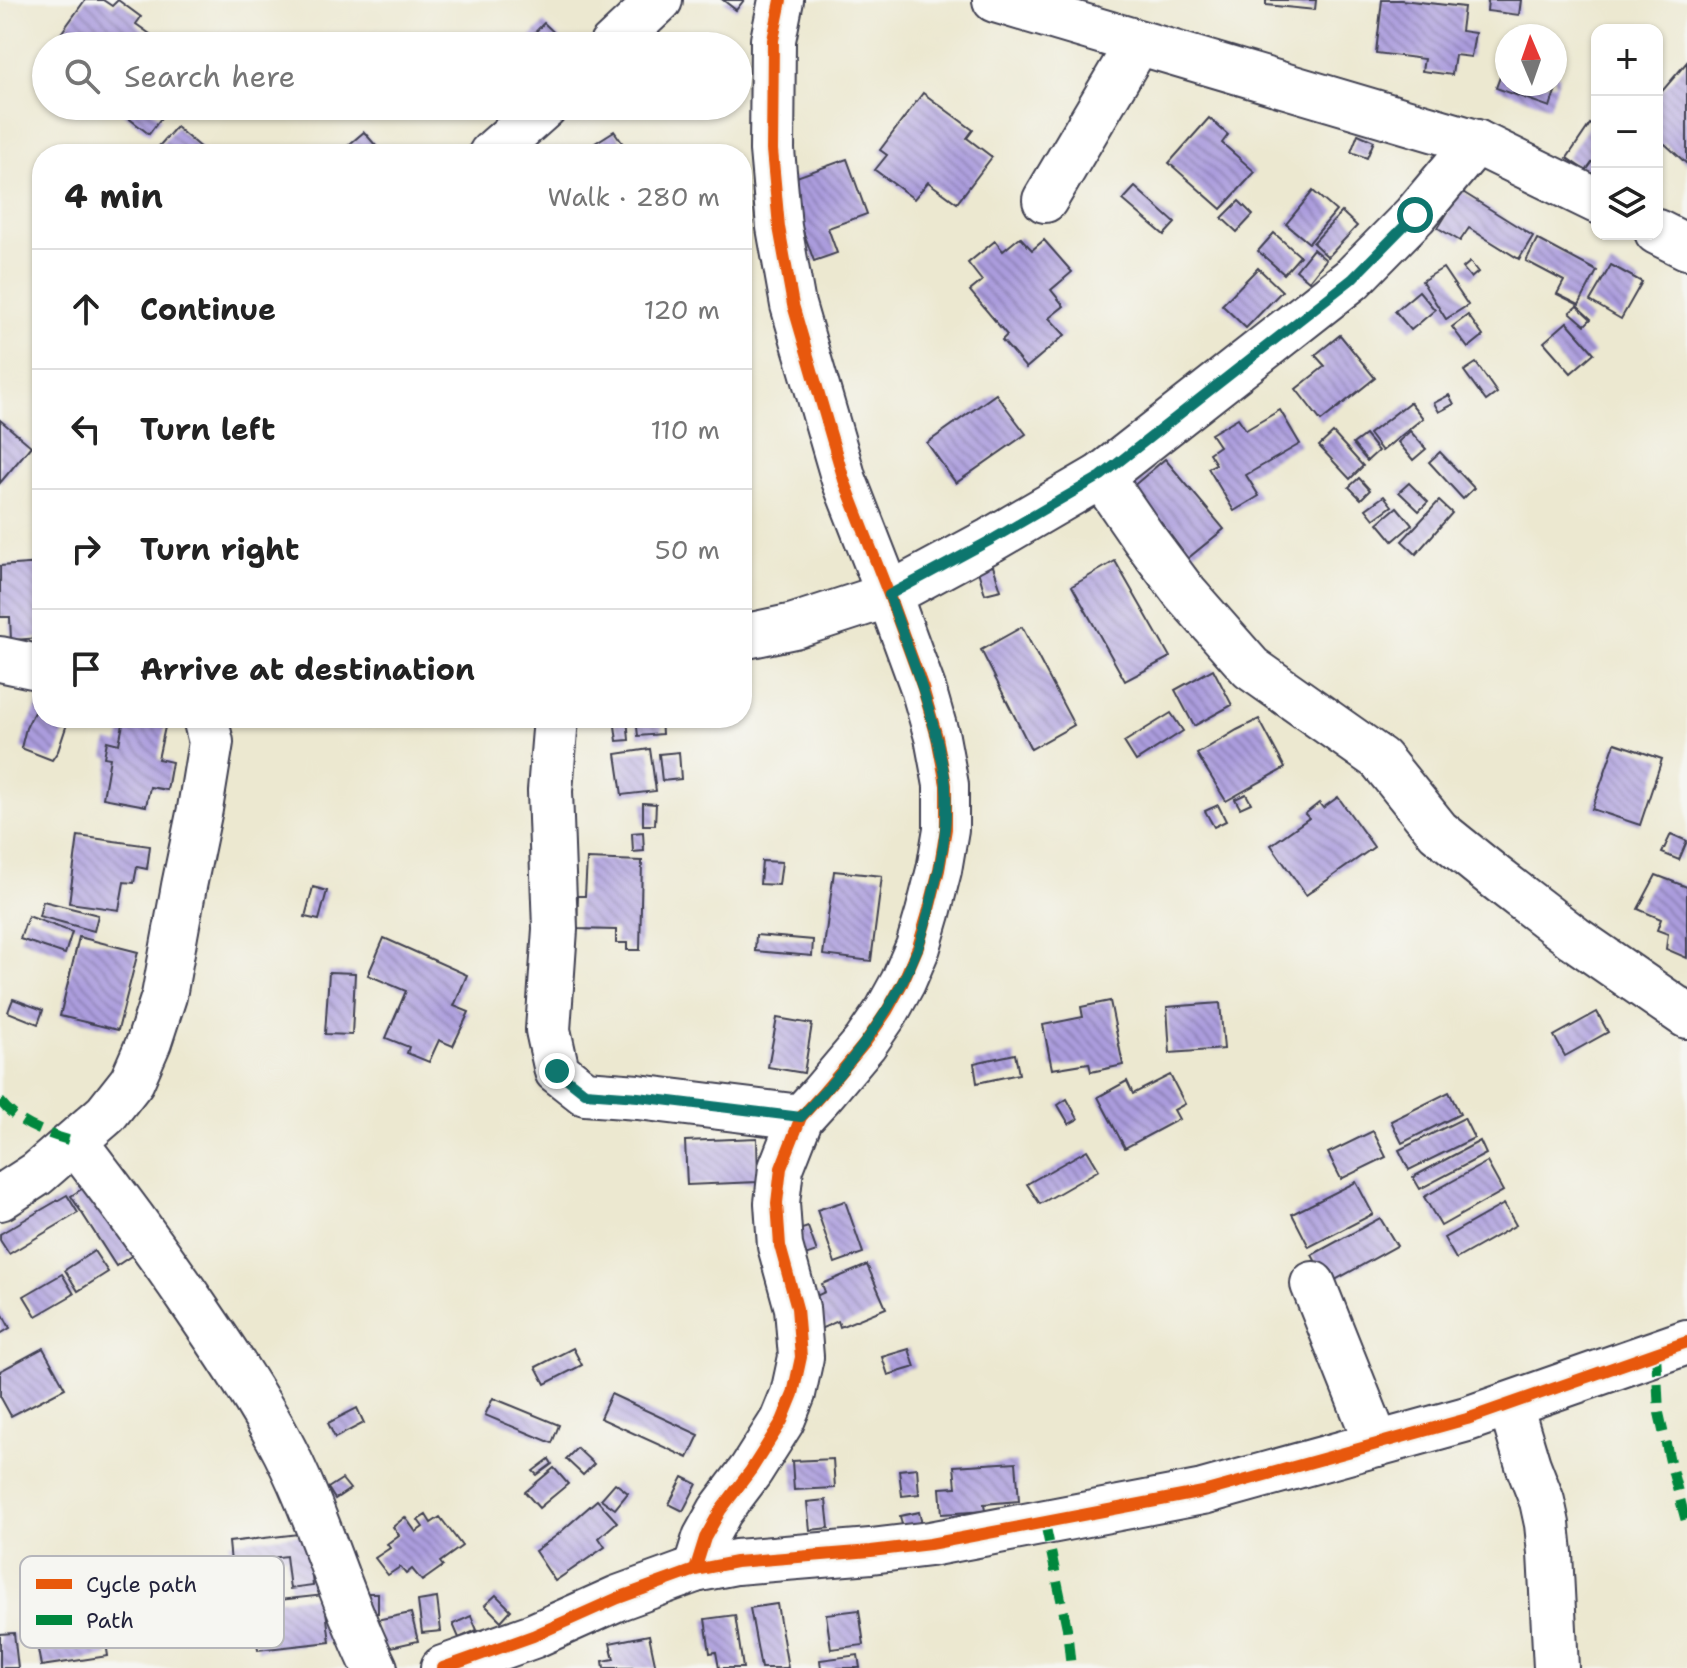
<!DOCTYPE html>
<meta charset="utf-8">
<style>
:root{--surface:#fff;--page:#f6f6f6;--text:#222;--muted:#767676;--line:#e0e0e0}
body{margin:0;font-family:"Shantell Sans",sans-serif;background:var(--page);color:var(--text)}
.controls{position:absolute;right:24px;top:24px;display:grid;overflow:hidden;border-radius:16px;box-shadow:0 2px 6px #0004}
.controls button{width:72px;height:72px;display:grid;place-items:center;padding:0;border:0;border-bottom:2px solid var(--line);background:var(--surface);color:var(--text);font:40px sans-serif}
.compass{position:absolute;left:1495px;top:24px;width:72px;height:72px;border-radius:50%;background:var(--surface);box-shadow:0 2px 6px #0004;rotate:358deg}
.stop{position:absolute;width:24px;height:24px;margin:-18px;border:6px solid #0f766e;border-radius:50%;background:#fff}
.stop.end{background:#0f766e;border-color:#fff;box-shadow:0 2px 8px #0008}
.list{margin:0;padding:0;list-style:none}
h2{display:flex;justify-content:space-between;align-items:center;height:104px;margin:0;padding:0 32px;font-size:34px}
h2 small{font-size:26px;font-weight:400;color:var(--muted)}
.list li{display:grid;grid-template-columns:52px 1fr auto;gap:24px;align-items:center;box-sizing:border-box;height:120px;padding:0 32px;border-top:2px solid var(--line)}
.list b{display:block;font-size:30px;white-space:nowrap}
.list em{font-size:26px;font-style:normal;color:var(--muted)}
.icon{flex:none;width:44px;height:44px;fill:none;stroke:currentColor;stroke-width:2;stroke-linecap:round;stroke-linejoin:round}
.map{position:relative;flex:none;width:1687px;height:1668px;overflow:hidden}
.search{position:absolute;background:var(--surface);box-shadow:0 2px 6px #0004;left:32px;top:32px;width:720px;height:88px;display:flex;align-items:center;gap:20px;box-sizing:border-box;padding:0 28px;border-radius:44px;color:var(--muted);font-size:30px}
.panel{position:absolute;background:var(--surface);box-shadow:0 2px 6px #0004;left:32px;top:144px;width:720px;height:584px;border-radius:32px}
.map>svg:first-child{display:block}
.building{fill:url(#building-back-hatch)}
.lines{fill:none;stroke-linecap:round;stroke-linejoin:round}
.minor-casing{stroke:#404051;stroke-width:48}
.minor{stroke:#fff;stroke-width:44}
.quiet{stroke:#00873e;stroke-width:10;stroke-dasharray:20 10;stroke-linecap:butt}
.cycleway-casing{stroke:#f6f6f2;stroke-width:17}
.cycleway{stroke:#e8590c;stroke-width:12}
.route{stroke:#0f766e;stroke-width:10}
.key{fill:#f6f6f2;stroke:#b6b6bb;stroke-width:2}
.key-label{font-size:22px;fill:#22223b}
</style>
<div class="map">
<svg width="1687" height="1668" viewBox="0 0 1687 1668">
<defs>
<pattern id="building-back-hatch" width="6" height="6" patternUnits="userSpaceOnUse" patternTransform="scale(2)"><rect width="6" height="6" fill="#ab9cdd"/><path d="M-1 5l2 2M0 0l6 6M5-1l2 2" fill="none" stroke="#8b7fb4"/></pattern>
</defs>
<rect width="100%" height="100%" fill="#f6f6f2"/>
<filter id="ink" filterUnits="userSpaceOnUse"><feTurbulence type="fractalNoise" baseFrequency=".0125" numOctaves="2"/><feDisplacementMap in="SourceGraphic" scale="16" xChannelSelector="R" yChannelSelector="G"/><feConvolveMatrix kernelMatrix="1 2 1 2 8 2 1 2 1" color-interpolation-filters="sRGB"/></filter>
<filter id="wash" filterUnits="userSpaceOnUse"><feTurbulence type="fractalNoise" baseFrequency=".006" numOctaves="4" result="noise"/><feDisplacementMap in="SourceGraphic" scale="32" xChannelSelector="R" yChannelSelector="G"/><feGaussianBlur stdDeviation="1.8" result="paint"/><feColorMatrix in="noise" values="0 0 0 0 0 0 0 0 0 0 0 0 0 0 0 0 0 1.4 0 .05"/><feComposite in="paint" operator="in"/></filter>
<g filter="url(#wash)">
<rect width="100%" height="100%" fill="#ece8d0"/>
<g id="blocks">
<g class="building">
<path d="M85,0H103L112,6L118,0L141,17L136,24L150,34L141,46H52Z"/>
<path d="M723,0H744L736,10Z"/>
<path d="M1266,0H1316L1315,10L1266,5Z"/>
<path d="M1382,0H1401L1464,7L1461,31L1475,33L1471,57L1455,55L1452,75L1422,71L1424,59L1376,53Z"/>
<path d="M1488,0H1521L1519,15L1487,11Z"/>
<path d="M544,23L564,42L560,46H522Z"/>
<path d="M1507,58V84H1555V74L1560,76L1550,107L1496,88Z"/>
<path d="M1687,62V164L1665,144L1660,147L1657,145V97Z"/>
<path d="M923,93L973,130L967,138L992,157L957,203L928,182L914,199L875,170L887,155L880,150Z"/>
<path d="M113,106H146L161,118L149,134Z"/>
<path d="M1209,118L1228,135L1222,143L1255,172L1221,209L1169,163Z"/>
<path d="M1590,124L1597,129V156L1586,171L1567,158Z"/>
<path d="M176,127L208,154H152Z"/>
<path d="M614,131L630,154H599L592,145Z"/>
<path d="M364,132L383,154H338Z"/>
<path d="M1358,134L1374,141L1367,158L1351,152Z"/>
<path d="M847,159L867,214L828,228L837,253L814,261L785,181Z"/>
<path d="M1135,187L1175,223L1164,235L1123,200Z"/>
<path d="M1313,191L1336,211L1309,243L1286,224Z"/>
<path d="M1461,191L1533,236L1519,259L1469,228L1460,241L1438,228Z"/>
<path d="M1239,201L1253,215L1237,232L1222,218Z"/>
<path d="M1342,212L1357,226L1328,257L1313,243Z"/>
<path d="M1274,233L1300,256L1284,274L1258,251Z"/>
<path d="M1020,237L1032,250L1044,240L1072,272L1051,290L1064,306L1049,318L1065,335L1026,368L1002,340L1007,335L970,291L982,281L968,263L995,241L1003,251Z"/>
<path d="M1537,239L1597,271L1579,305L1557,294L1564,281L1526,261Z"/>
<path d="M1313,249L1326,260L1309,281L1296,270Z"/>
<path d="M1470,262L1478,272L1471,278L1463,268Z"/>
<path d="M1611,265L1642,282L1621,319L1590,301Z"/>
<path d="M1258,268L1282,291L1246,328L1222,305Z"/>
<path d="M1443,268L1468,305L1446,319L1422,281Z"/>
<path d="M1419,291L1435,310L1411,330L1395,311Z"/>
<path d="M1577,306L1591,319L1585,325L1570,312Z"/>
<path d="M1468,315L1483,336L1468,348L1452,327Z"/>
<path d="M1567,322L1594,353L1571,373L1544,342Z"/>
<path d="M1340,335L1375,378L1321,421L1296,389L1325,366L1315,355Z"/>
<path d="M1476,363L1497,393L1486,401L1464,371Z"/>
<path d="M996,394L1026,434L956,483L927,443Z"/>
<path d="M1449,395L1454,404L1439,412L1434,403Z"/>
<path d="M1410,402L1423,418L1382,451L1369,434Z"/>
<path d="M1280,410L1300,444L1246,475L1259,496L1234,511L1208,468L1216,464L1209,453L1219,446L1211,434L1238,418L1246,430Z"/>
<path d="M0,420L31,446L0,483Z"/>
<path d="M1410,431L1426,449L1413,460L1398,442Z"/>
<path d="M1333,433L1363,466L1350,479L1319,446Z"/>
<path d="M1365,435L1378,451L1367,461L1353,444Z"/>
<path d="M1440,452L1474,488L1463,499L1429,462Z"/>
<path d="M1165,459L1224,529L1182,563L1124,494Z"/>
<path d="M1359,478L1370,490L1361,499L1349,487Z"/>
<path d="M1409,483L1428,502L1419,511L1399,492Z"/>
<path d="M1384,496L1392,506L1374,519L1366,509Z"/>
<path d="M1439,501L1452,513L1416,554L1402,541Z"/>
<path d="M1397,507L1412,525L1393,541L1378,523Z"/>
<path d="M1115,561L1170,657L1125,681L1072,586Z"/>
<path d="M42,563V638L11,640L10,617H0V566Z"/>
<path d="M993,566L1001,590L985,594L978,571Z"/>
<path d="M1022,627L1074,725L1031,749L981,650Z"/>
<path d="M1213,669L1232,705L1194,726L1175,690Z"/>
<path d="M42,696V718H69L58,751L52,760L21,748L26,728Z"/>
<path d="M1171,713L1183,731L1136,761L1124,742Z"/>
<path d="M614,718H627L629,740L617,741Z"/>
<path d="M636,718H661L662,734L638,736Z"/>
<path d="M124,719L165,727L158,759L172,762L167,790L150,787L146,806L103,798L110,758L104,757L107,741L119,744Z"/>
<path d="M1259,719L1285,768L1226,801L1197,754L1237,730Z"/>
<path d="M1615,743L1662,759L1640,825L1592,809Z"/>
<path d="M650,749L656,791L622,795L616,754Z"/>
<path d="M679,752L681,779L662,781L659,754Z"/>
<path d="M1246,794L1251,803L1240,808L1235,799Z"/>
<path d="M1338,797L1374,847L1306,895L1271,845L1309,818L1305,814L1319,803L1323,808Z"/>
<path d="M643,803L656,804L655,825H643Z"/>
<path d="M1218,805L1226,821L1214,827L1205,811Z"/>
<path d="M643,832L644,851L633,852L632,833Z"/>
<path d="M1671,834L1687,841L1679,860L1662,853Z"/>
<path d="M78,836L150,846L147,869L137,867L134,883L124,882L119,910L69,903Z"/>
<path d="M587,859L642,861L640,950H627V943H616V930L577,929L578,896H585Z"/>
<path d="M762,861L782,862L779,885L760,884Z"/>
<path d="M834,871L882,876L871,961L823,955Z"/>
<path d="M1656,875L1687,887V958L1666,949L1668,934L1657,930L1661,919L1638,909Z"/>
<path d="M313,887L327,891L319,920L305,917Z"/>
<path d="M43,901L98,915L94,931L39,916Z"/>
<path d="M28,916L72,932L65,954L20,939Z"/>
<path d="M756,935L813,940L812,956L755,951Z"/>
<path d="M79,937L138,952L118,1030L60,1016Z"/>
<path d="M384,938L467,975L454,1006L469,1012L453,1046L439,1040L429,1062L407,1053L409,1047L386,1038L406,991L368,975Z"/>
<path d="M329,972L355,973L352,1035L325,1034Z"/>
<path d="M13,999L43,1010L38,1024L8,1012Z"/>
<path d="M1110,1001L1123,1065L1091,1072L1089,1063L1052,1069L1043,1025L1083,1017L1081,1007Z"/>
<path d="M1220,1003L1224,1049L1170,1053L1167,1007Z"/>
<path d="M1597,1012L1608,1032L1565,1056L1554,1036Z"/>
<path d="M777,1018L812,1024L804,1073L768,1067Z"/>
<path d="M1015,1054L1019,1074L977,1083L974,1063Z"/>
<path d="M1170,1075L1185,1104L1174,1110L1179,1119L1125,1148L1098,1097L1127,1081L1133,1094Z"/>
<path d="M1449,1092L1460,1114L1402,1143L1391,1121Z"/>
<path d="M1067,1099L1078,1119L1069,1124L1058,1105Z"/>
<path d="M1464,1118L1474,1138L1409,1170L1399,1150Z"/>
<path d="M1373,1131L1386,1157L1341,1179L1328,1153Z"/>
<path d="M757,1138L758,1182L687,1185L685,1141Z"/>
<path d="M1480,1141L1486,1154L1420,1189L1413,1177Z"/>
<path d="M1087,1150L1099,1170L1040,1204L1027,1184Z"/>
<path d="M1487,1162L1503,1191L1441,1226L1424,1197Z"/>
<path d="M94,1181L140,1250L116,1266L71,1196Z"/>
<path d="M1356,1182L1373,1214L1309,1247L1292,1214Z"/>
<path d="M67,1195L78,1213L9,1254L0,1240V1234Z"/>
<path d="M845,1201L863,1253L835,1263L817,1210Z"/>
<path d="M1504,1204L1516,1225L1456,1259L1444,1238Z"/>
<path d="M1380,1218L1397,1246L1328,1284L1312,1255Z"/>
<path d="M808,1227L817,1252L799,1258L790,1233Z"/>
<path d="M94,1251L108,1272L78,1291L65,1270Z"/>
<path d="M867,1265L886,1308L840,1327L838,1321L818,1330L805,1301L825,1292L822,1284Z"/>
<path d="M62,1274L74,1294L36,1316L24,1296Z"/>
<path d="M0,1309L10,1328L0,1334Z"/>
<path d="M43,1348L65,1388L11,1416L0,1396V1371Z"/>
<path d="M573,1348L582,1365L545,1384L536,1367Z"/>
<path d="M909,1349L915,1367L888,1375L882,1357Z"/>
<path d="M611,1394L699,1435L688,1458L600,1418Z"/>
<path d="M493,1398L559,1425L552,1443L485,1415Z"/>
<path d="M357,1408L364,1423L335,1438L328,1423Z"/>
<path d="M577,1448L594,1464L583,1475L566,1459Z"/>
<path d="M549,1459L552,1464L537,1475L533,1471Z"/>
<path d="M833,1459L835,1488L794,1490L792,1461Z"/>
<path d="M1016,1462L1019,1501L984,1504L985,1511L942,1514L940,1488L956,1487L954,1466Z"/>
<path d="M554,1468L568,1484L539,1508L525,1492Z"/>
<path d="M917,1468L919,1494L902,1496L899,1470Z"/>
<path d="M683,1477L697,1484L683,1511L669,1504Z"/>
<path d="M342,1479L350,1489L335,1499L328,1488Z"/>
<path d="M615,1483L628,1493L615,1509L601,1499Z"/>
<path d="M597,1500L617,1522L599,1538L605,1547L555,1581L535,1551L556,1536Z"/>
<path d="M826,1500L829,1528L810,1530L807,1502Z"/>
<path d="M919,1512L922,1524L903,1529L900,1516Z"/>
<path d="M426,1515L431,1523L440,1517L462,1546L440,1562L443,1566L422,1581L412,1569L406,1574L400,1567L388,1575L375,1558L390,1548L387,1544L399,1535L393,1527L405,1517L416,1532L423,1527L418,1520Z"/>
<path d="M307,1533L313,1586L290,1589L286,1556L231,1563L229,1542Z"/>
<path d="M362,1593H378V1613L363,1614Z"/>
<path d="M324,1595L330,1642L258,1650L252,1603Z"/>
<path d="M496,1595L511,1610L501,1621L485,1605Z"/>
<path d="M437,1598L441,1631L422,1633L418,1601Z"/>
<path d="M777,1604L788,1668H761L750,1608Z"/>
<path d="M859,1610L864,1645L831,1649L826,1614Z"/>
<path d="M411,1613L418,1641L382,1649L376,1620Z"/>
<path d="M735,1615L743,1668H719L716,1652L710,1653L705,1619Z"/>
<path d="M471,1616L477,1630L459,1638L453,1624Z"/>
<path d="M102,1617L108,1656L41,1666L34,1628Z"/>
<path d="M14,1633L18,1668H0V1634Z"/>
<path d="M649,1635L656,1668H604L603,1661L614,1659L610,1643Z"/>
<path d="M858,1655L860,1668H821L820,1660Z"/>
</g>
</g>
</g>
<g filter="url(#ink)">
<use href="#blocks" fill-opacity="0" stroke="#404051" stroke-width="2"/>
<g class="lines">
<g class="minor-casing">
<g id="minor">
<path d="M995,0L1476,142L1597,201"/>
<path d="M611,46L660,0"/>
<path d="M491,154L545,106"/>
<path d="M1045,200L1138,43"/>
<path d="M1657,232L1687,247"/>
<path d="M1101,476L1143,537L1185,593L1251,668L1380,759L1438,831L1495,877L1574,938L1687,1016"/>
<path d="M742,637L794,626L889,595L991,540L1101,476L1352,279L1415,215L1476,142"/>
<path d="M0,659L42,668"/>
<path d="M556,718L550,791L555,929L548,1030L557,1071L585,1093L638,1097L801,1117"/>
<path d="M75,1142C120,1200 163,1259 204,1320C230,1358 256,1397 278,1438C318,1511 338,1593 375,1668"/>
<path d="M0,1198L37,1174L106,1114L132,1081L149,1042L164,996L184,886L200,809L211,742L205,718"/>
<path d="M1313,1284L1377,1444"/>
<path d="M1510,1405L1528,1465L1542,1501L1547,1524L1550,1553L1556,1668"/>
<path d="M695,1570L705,1538L720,1511L751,1470L782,1421L793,1394L801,1357L797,1308L780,1246L777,1203L781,1168L801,1117L822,1094L865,1043L887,1011L903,982L918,947L928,913L939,870L946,829V785L937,737L923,688L889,595L844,480L793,305L779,227L772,150L773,40L781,0"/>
<path d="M443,1668L533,1636L618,1598L695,1570L736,1562L871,1551L930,1544L1203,1492L1467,1419L1687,1342"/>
</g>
</g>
<use href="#minor" class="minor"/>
<g class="quiet">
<path d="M0,1101C19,1125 47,1134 75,1142"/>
<path d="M1656,1353L1659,1413L1671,1466L1687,1525"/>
<path d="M1045,1523L1067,1628L1071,1668"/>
</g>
<g class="cycleway-casing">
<g id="cycleway">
<path d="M695,1570L705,1538L720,1511L751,1470L782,1421L793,1394L801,1357L797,1308L780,1246L777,1203L781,1168L801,1117L822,1094L865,1043L887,1011L903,982L918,947L928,913L939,870L946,829V785L937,737L923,688L889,595L844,480L793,305L779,227L772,150L773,40L781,0"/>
<path d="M443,1668L533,1636L618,1598L695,1570L736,1562L871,1551L930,1544L1203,1492L1467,1419L1687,1342"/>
</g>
</g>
<use href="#cycleway" class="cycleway"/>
</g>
</g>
<g class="lines" filter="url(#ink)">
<path class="route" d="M557,1071L585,1093L638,1097L801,1117C848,1067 893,1013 918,948C925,929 929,909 934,889C943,856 948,822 946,787C946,777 943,767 941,757C930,702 908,649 889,595L991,540L1101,476L1352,279L1415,215"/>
</g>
<rect x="20" y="1556" width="264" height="92" rx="12" class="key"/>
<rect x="36" y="1579" width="36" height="10" fill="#e8590c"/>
<rect x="36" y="1615" width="36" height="10" fill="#00873e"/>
<g class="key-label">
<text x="86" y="1592">Cycle path</text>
<text x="86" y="1628">Path</text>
</g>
</svg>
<div class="controls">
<button>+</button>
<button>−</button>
<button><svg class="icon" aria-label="layers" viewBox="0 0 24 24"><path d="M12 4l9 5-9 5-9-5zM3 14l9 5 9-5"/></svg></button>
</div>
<svg class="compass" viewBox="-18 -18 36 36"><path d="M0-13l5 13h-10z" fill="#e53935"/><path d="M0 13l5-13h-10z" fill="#767676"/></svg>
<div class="stop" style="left:1415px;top:215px"></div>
<div class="stop end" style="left:557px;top:1071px"></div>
<div class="search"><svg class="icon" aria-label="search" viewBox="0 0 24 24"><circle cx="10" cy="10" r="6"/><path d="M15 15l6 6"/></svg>Search here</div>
<section class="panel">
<h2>4 min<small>Walk · 280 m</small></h2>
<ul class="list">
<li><svg class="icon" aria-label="ahead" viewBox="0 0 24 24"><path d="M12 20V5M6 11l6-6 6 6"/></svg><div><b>Continue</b></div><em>120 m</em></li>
<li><svg class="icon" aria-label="left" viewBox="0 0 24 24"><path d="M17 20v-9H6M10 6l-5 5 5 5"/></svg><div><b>Turn left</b></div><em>110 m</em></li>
<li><svg class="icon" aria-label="right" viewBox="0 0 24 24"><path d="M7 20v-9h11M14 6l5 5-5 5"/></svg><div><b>Turn right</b></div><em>50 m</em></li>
<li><svg class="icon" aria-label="arrive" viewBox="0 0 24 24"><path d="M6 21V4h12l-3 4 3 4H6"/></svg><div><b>Arrive at destination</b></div></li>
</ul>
</section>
</div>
